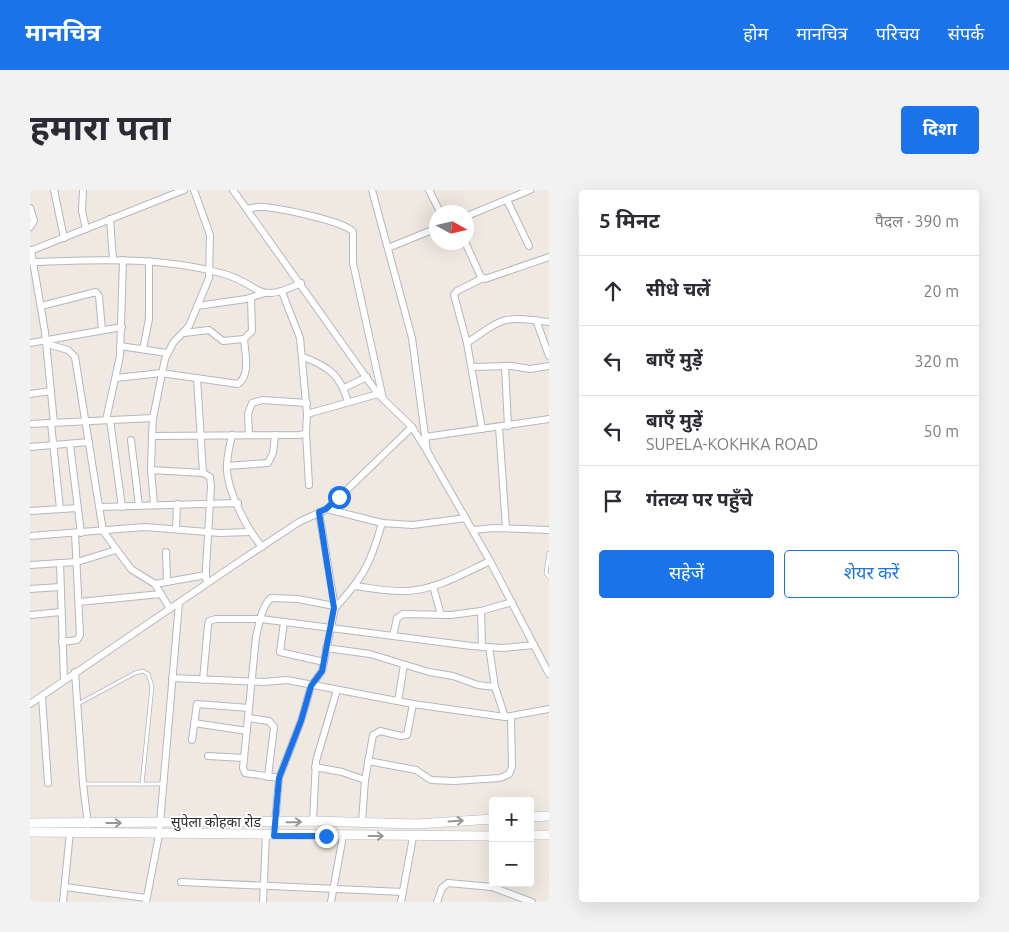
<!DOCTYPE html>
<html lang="hi">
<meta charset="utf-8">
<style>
:root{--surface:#fff;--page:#f2f2f3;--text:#2b2b33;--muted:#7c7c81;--line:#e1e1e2;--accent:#1a73e8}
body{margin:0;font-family:Ubuntu,"Noto Sans Devanagari",sans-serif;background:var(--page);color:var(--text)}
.controls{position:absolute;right:15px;bottom:15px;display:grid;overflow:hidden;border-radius:5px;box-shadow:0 5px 20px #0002}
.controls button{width:45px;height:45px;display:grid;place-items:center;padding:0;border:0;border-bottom:1px solid var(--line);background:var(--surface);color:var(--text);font:25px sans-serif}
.compass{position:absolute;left:399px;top:15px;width:45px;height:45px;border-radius:50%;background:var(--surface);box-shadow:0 5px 20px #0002;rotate:98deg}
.stop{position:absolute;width:15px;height:15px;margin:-11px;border:4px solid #1a73e8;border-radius:50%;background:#fff}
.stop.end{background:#1a73e8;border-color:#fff;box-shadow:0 1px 5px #0008}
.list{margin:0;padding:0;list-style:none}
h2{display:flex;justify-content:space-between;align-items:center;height:65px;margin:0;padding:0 20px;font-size:21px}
h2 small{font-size:16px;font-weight:400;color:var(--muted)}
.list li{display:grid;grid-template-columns:32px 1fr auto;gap:15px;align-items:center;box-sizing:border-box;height:70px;padding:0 20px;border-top:1px solid var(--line)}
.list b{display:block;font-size:19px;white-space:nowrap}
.list p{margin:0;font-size:16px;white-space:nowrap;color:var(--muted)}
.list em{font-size:16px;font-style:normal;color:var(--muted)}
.actions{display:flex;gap:10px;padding:15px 20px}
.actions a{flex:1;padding:11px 0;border:1px solid var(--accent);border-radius:5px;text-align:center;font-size:18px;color:var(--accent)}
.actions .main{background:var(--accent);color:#fff}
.icon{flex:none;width:28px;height:28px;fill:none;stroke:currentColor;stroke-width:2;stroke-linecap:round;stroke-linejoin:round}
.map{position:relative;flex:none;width:519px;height:712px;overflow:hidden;border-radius:5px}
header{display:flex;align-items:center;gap:30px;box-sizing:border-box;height:70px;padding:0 25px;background:var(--accent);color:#fff}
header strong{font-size:24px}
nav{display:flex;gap:28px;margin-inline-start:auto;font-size:18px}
.intro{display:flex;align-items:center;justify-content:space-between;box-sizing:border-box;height:120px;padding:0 30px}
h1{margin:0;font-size:35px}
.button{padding:12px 22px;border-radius:5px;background:var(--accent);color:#fff;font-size:18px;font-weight:700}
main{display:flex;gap:30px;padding:0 30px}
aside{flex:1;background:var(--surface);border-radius:5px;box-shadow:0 5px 20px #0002}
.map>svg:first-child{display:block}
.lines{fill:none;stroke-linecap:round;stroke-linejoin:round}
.lane-casing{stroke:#b4b7c1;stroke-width:4.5}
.street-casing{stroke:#b4b7c1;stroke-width:8}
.secondary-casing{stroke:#b4b7c1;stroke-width:10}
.lane{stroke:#fff;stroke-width:3}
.street{stroke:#fff;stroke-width:6}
.secondary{stroke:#fff;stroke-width:9}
.oneway{stroke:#969696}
.route{stroke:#1a73e8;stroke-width:6}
.labels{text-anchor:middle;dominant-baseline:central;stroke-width:4;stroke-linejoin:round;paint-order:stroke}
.street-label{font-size:14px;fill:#2e2e2e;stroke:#fff}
</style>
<header>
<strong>मानचित्र</strong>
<nav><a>होम</a><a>मानचित्र</a><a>परिचय</a><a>संपर्क</a></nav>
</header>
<div class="intro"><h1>हमारा पता</h1><a class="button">दिशा</a></div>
<main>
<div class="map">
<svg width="519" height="712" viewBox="0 0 519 712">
<rect width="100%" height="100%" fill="#efe9e1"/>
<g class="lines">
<g class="lane-casing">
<g id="lane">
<path d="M519,363L516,383L519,387"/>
<path d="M48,514L105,483L113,481L118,484L122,496L112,594"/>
<path d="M53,594H133"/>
</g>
</g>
<g class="street-casing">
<g id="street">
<path d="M24,0L34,48"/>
<path d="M53,0L52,21L56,39"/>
<path d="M164,0L180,45L179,88L159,136L143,153L135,169L123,228L122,246L270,245L276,243L277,224L270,148L252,102"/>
<path d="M203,0L348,204L382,237L395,258"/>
<path d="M342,0L382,148L397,261L460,371L519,484"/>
<path d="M399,0L410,22"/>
<path d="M477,10L499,56"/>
<path d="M0,18L4,31L0,37"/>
<path d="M217,19C222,18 227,16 233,17C248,18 315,31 323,42V73L353,209"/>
<path d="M437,26L500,0"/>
<path d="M80,29L83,70"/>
<path d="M435,52L451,87L455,89L519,67"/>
<path d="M358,58L407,38"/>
<path d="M1,60L15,142L24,233"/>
<path d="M0,61L154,0"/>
<path d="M3,72C67,70 131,66 194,84C234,96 225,115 271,93"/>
<path d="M11,116L66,102L69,106L72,140"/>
<path d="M167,116L216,109L235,103"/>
<path d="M506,130L519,166"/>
<path d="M154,143L179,140L193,151L214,149L222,141L221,108"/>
<path d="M0,153L92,137"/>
<path d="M437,153C474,127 473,126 519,132"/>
<path d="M17,154L38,160L45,167L73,341L101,379L125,394L140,419"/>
<path d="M90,156L137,163"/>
<path d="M113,159L119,129V71"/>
<path d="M273,167C300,177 310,185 318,212"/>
<path d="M475,176L478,236"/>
<path d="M442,177L482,176L500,179L519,176"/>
<path d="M86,188L131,183L208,194C221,185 215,163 214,149"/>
<path d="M167,188L173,283"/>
<path d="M314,198L337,187"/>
<path d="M0,204L21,201"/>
<path d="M277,224L348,204"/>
<path d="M76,230L90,166L93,70"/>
<path d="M80,230L92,317"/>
<path d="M21,233L30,319"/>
<path d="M0,234L123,228"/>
<path d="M469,237L476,338"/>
<path d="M452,239L437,153L424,105L427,101L453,88"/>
<path d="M276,243L279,295"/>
<path d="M202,245C200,255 197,265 197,276C196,299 217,339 232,357"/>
<path d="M219,245L218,224L222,213L233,210L277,213"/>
<path d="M122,246L121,280L124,315"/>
<path d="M395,247L519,229"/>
<path d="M101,250L109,316"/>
<path d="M40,255L51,343"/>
<path d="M0,257L59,252"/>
<path d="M197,276L238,273L243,263L245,245"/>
<path d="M121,280L173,283L180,287L181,296L176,378V389L179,392"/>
<path d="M70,317L208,313"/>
<path d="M297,319L352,333L383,335L436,328"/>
<path d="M0,321L48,318"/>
<path d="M146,339L147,314"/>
<path d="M443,340L464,338L519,340"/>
<path d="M0,346L115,337L190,343L220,342"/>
<path d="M136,362L137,392"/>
<path d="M30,373L34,490"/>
<path d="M0,375L47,372L86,360"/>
<path d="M125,394L176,385"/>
<path d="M325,396C341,398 359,402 376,401C406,400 434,383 460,371"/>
<path d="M403,396L411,425"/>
<path d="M0,399L30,397"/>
<path d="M49,412L131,404"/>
<path d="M305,418C334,386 340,375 352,333"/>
<path d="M451,421L452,457"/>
<path d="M0,425L31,422"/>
<path d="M254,432L250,462L294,472"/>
<path d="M363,446L367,428L373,424L421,425L451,421L482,412"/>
<path d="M32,452L47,450L50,445L45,343"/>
<path d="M459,457L465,497L475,527"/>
<path d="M296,458L340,464L399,482L423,486L448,495L465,497"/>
<path d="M45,482L53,594L58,635"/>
<path d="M142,488L234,492L257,490L383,514L475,527L519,519"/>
<path d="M173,490L178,435L179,431L186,429H231L441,456L473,458L504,455"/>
<path d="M12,507L18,593"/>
<path d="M368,511L374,475"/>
<path d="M0,514L207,373L269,332L297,319L382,237"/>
<path d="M218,528L239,531L244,537L238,587"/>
<path d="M164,533L217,541"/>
<path d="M162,550L167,514L219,518"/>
<path d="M178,566L214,568"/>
<path d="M338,571L386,580L401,590L424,591L470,588L479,584L482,577L481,526"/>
<path d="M285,577L312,582L335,590"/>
<path d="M249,588L215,583L213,578L226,447C229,435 231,417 241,408L268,409L304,416"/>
<path d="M283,631L286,571L307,500"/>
<path d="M332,632L335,590L343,545L350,541L371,546L377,545L383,514"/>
<path d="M244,645L249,588L271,531L281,496L292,481L305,418L289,322"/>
<path d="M151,692L373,702"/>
<path d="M35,697L116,708"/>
<path d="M33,712L40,642"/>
<path d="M116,712L129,645L149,413"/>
<path d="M233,712L236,645"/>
<path d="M301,712L313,646"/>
<path d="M371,712L383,647"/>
<path d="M407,712L412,698L418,693L462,697L502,712"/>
</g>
</g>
<g class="secondary-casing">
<g id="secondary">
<path d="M500,627L519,626"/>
<path d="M0,633L283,631L386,634L463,629"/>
<path d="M0,642L463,646"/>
<path d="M500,645H519"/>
</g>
</g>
<use href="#lane" class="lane"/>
<use href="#street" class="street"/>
<use href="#secondary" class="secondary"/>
</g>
<defs><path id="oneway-shaft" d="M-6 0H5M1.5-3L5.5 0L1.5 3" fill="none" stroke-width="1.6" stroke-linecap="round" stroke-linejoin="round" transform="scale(1.25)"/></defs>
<g class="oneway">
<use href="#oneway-shaft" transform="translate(426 631) rotate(-4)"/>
<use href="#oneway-shaft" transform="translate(264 632) rotate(-1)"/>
<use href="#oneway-shaft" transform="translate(84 633)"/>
<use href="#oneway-shaft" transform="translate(346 646)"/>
</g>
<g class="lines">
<path class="route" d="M296,646H244L249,588L271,531L281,496L292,481L304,418L289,322L296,319L309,307"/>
</g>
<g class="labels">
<g class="street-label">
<text x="186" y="632">सुपेला कोहका रोड</text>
</g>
</g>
</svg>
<div class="controls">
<button>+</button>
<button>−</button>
</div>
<svg class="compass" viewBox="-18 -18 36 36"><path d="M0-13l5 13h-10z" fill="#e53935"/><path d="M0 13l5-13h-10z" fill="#7c7c81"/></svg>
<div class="stop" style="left:309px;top:307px"></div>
<div class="stop end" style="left:296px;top:646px"></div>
</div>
<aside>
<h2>5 मिनट<small>पैदल · 390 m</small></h2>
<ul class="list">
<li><svg class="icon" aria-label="ahead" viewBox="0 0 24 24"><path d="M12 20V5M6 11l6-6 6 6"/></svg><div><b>सीधे चलें</b></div><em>20 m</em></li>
<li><svg class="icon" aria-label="left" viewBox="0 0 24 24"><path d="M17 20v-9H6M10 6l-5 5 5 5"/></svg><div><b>बाएँ मुड़ें</b></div><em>320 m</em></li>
<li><svg class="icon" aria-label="left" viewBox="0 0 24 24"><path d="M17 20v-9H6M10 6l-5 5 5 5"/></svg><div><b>बाएँ मुड़ें</b><p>SUPELA-KOKHKA ROAD</p></div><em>50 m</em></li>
<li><svg class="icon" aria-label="arrive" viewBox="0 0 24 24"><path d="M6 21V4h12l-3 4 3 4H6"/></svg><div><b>गंतव्य पर पहुँचे</b></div></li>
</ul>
<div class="actions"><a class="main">सहेजें</a><a>शेयर करें</a></div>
</aside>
</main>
